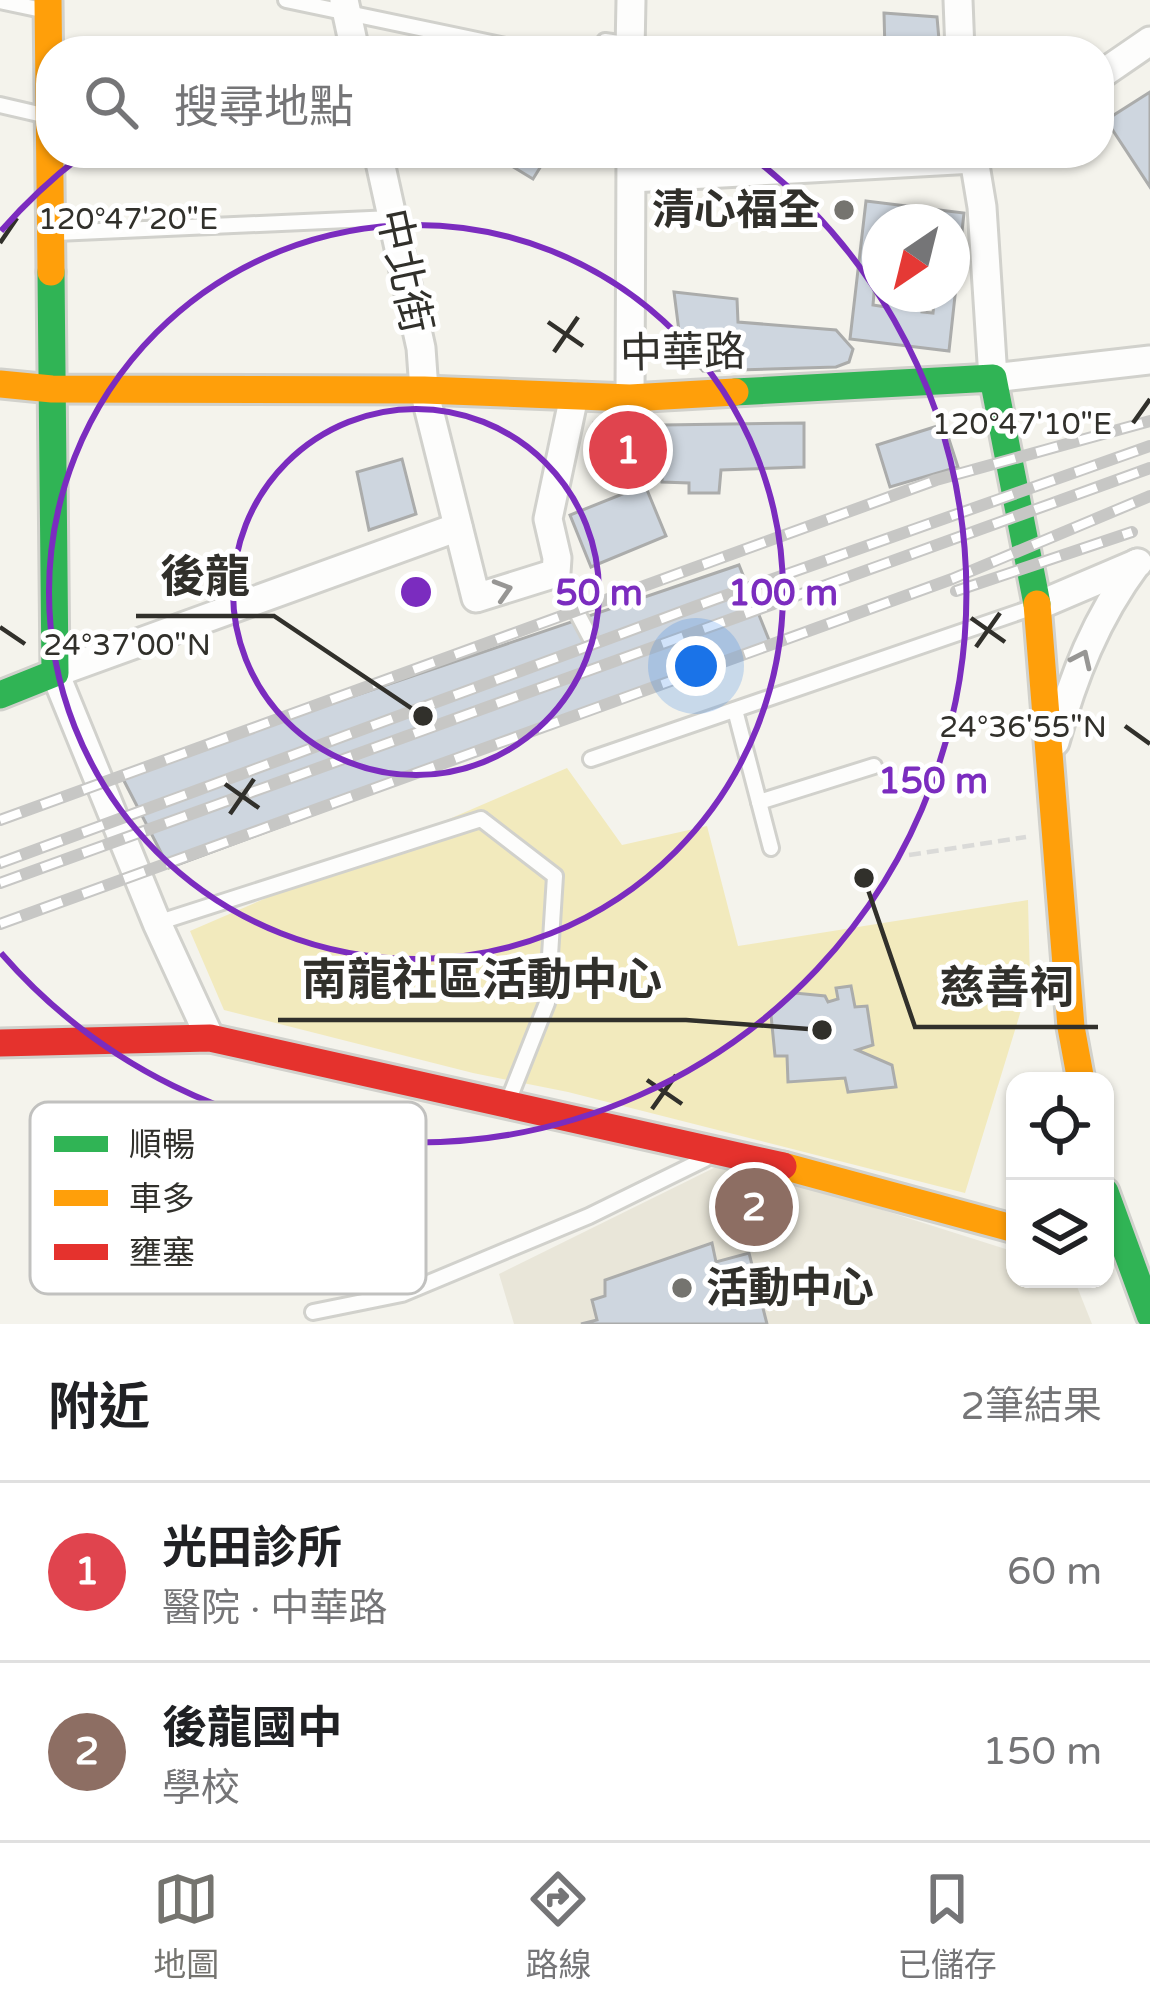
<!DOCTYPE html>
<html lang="zh-TW">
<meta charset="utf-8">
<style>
:root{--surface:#fff;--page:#f2f2f2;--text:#202124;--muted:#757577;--line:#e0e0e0;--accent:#75746f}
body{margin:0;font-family:"Varela Round","Noto Sans TC",sans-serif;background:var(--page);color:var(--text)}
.controls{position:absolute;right:36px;bottom:36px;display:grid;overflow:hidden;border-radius:24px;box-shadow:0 3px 9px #0004}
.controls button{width:108px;height:108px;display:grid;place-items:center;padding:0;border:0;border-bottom:3px solid var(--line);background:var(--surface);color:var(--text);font:60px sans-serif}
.compass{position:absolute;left:862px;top:204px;width:108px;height:108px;border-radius:50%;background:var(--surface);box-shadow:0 3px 9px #0004;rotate:215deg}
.you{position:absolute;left:696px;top:666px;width:42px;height:42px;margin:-30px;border:9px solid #fff;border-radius:50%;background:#1a73e8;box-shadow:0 0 0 18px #1a73e833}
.badge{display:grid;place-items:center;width:78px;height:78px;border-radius:50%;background:var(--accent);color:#fff;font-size:39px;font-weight:700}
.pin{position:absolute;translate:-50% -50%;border:6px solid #fff;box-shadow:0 3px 12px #0006}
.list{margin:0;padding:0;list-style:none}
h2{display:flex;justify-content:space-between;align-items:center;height:156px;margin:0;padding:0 48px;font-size:51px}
h2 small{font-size:39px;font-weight:400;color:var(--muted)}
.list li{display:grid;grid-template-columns:78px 1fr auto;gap:36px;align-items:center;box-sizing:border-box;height:180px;padding:0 48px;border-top:3px solid var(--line)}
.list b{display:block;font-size:45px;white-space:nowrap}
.list p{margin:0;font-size:39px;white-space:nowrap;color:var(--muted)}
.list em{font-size:39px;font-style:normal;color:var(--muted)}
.icon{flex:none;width:66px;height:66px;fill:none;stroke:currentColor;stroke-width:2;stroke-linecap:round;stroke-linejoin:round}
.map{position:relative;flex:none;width:1150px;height:1324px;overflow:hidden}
.search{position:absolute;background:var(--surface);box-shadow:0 3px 9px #0004;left:36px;right:36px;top:36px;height:132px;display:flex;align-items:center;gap:30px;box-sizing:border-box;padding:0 42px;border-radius:48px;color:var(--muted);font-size:45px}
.sheet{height:516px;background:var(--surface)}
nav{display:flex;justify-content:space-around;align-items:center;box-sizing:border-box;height:168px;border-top:3px solid var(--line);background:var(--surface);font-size:33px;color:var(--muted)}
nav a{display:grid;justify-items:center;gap:6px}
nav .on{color:var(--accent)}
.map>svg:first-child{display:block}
.built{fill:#e9e6d9}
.green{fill:#f2eabd}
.building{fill:#ced6df;stroke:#abacab;stroke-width:3;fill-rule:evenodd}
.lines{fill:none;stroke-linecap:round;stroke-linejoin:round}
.lane-casing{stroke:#d1d1cc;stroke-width:20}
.street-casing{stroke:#d1d1cc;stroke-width:33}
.fast-casing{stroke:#d1d1cc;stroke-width:33}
.slow-casing{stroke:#d1d1cc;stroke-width:33}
.jam-casing{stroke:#d1d1cc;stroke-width:33}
.path{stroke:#dadad8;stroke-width:4.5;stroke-dasharray:12 6;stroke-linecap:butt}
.lane{stroke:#fdfdfc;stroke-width:14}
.street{stroke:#fdfdfc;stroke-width:27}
.fast{stroke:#30b455;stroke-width:27}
.slow{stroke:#ff9f0a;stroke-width:27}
.jam{stroke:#e5322d;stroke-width:27}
.rail-casing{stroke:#c7c7c5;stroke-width:12}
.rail{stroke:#fff;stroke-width:8;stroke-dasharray:22;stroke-linecap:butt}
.oneway{stroke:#979694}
.ticks{fill:none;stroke:#31302b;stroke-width:4.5}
.ring{fill:none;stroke:#7b2cbf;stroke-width:6}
.poi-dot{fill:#75746f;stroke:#fff;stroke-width:4.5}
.labels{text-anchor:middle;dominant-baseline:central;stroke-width:10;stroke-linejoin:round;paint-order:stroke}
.poi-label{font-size:42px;font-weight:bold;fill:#31302b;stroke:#fff;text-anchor:end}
.street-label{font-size:42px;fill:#31302b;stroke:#fff}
.key{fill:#fff;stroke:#c1c1bf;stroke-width:3}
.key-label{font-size:33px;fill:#31302b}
.ticks-label{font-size:30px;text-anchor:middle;fill:#31302b;stroke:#fff;stroke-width:10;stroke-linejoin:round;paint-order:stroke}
.centre{fill:#7b2cbf;stroke:#fff;stroke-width:6}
.ring-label{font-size:36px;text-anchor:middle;font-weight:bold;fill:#7b2cbf;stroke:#fff;stroke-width:10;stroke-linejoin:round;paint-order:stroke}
.leader{fill:none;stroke:#31302b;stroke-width:4.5}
.callout-dot{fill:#31302b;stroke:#fff;stroke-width:4.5}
.callout-label{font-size:45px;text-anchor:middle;font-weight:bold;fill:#31302b;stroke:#fff;stroke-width:10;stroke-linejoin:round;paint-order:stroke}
</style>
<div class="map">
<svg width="1150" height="1324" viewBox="0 0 1150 1324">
<rect width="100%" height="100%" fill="#f4f3ec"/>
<path class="built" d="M728,1161L1015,1252V1279H1074L1092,1324H514L499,1274Z"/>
<path class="green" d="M567,768L622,845L707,826L738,946L1028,900L1030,981L965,1193L568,1092L473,1073L224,1010L190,931Z"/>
<g class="building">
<path d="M884,13L937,17L940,51H885Z"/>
<path d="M1150,92V187L1106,120Z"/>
<path d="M517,153H549L533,179L510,165Z"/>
<path d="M866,201L964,213L949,351L850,339ZM880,222H952V294H935L933,313L922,312L924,294H888L886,307L873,305Z"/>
<path d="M674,292L737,299L738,322L836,330L853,349L849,362L836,367L703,371L681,347Z"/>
<path d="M594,423L663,425L662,477L594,476Z"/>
<path d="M804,423V467L721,470L719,493H689V483L662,482L663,425Z"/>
<path d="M944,424L958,467L890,487L877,445Z"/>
<path d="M402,459L416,514L369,530L357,472Z"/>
<path d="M645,485L666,536L591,567L570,515Z"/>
<path d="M739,565L771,645L169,868L121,775Z"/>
<path d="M851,986L855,1007L867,1006L873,1045L857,1050L892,1065L896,1087L848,1092L845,1078L788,1082L787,1056H775L771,1015L795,993L825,996L828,1002L838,999L836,988Z"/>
<path d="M712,1243L716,1262L749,1253L767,1324H581L597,1320L592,1300L605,1296V1280Z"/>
</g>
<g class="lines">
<g class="lane-casing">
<g id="lane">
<path d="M286,0L529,51"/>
<path d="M0,1L42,10"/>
<path d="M597,51L605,41L619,43L629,51"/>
<path d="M0,105L43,115"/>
<path d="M56,233L392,218"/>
<path d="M556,573L590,637"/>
<path d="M735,710L771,848"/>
<path d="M591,759L1034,607"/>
<path d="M759,802L874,766"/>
<path d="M157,923L481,819L555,876L547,1003L509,1099"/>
<path d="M313,1312L402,1294L589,1216L705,1159"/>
</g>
</g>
<g class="street-casing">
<g id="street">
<path d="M344,0L355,51"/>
<path d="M958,0L960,51"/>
<path d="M630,51L631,0"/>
<path d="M1099,76L1150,41"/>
<path d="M378,153L421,348L424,390L476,598L556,573L557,558L548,519L574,396"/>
<path d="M973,153L982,207L993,378L1150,360"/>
<path d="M632,178L974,159L983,153"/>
<path d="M630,398L631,153"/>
<path d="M1037,606L1138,563"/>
<path d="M1055,742C1073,677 1096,618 1137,563"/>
<path d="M210,1038L157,923L55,673L458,527"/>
</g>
</g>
<g class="fast-casing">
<g id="fast">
<path d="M735,392L993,378L1037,604"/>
<path d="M0,695L55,673L51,272"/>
<path d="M1105,1192L1150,1315"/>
</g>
</g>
<g class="slow-casing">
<g id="slow">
<path d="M48,0L51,272"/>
<path d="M0,384L52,389L424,390L630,398L735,392"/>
<path d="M1037,604L1071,1027L1081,1081"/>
<path d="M783,1166L1015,1229"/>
</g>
</g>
<g class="jam-casing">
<path id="jam" d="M0,1043L210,1038L783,1166"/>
</g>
<path class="path" d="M909,855L1026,837"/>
<use href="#lane" class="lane"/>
<use href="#street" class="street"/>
<use href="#fast" class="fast"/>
<use href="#slow" class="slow"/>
<use href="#jam" class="jam"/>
<g class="rail-casing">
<g id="rail">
<path d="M956,591L1132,532"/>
<path d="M0,820L936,480L1150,421"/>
<path d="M0,863L716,599L1150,446"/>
<path d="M0,883L1150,468"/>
<path d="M0,924L952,579L1150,496"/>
</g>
</g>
<use href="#rail" class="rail"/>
</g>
<defs><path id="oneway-chevron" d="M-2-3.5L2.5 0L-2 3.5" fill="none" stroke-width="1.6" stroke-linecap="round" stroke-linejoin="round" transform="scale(3)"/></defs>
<g class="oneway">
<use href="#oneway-chevron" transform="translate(503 590) rotate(-17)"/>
<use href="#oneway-chevron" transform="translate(1082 659) rotate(-65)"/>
</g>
<path class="ticks" d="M0,243L17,218M548,322L583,346M554,352L578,317M1133,423L1150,399M971,618L1005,642M0,627L25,644M976,647L1000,613M1125,726L1150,744M225,784L259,808M230,814L254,779M647,1080L682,1104M652,1109L676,1075"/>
<g class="ring">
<circle cx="416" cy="592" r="183"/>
<circle cx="416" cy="592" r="367"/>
<path d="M1 231A550 550 0 0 1 81 156M320 50A550 550 0 0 1 512 50M751 156A550 550 0 1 1 1 953"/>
</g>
<g class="poi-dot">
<circle cx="844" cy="210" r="12"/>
<circle cx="682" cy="1288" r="12"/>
</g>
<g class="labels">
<g class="poi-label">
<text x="820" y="210">清心福全</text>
<text x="706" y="1288" text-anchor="start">活動中心</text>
</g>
<g class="street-label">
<text transform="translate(404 271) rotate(78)">中北街</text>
<text transform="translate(683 353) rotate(-1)">中華路</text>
</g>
</g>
<rect x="30" y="1102" width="396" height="192" rx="18" class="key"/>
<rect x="54" y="1136" width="54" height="16" fill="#30b455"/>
<rect x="54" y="1190" width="54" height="16" fill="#ff9f0a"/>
<rect x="54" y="1244" width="54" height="16" fill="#e5322d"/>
<g class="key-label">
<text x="129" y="1156">順暢</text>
<text x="129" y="1210">車多</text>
<text x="129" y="1264">壅塞</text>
</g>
<g class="ticks-label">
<text x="128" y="229">120°47'20"E</text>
<text x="1022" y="434">120°47'10"E</text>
<text x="127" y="655">24°37'00"N</text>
<text x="1023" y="737">24°36'55"N</text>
</g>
<circle cx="416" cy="592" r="18" class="centre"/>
<g class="ring-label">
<text x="599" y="605">50 m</text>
<text x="783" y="605">100 m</text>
<text x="933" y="793">150 m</text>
</g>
<path class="leader" d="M423 716L274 616H136M822 1030L686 1020H278M864 878L915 1027H1098"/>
<g class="callout-dot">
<circle cx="423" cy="716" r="12"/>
<circle cx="822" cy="1030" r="12"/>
<circle cx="864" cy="878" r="12"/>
</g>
<g class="callout-label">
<text x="205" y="592">後龍</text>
<text x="482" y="995">南龍社區活動中心</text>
<text x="1007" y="1003">慈善祠</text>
</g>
</svg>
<div class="controls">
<button><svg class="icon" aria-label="locate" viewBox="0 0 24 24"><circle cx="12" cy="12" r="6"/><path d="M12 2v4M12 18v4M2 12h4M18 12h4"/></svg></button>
<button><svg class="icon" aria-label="layers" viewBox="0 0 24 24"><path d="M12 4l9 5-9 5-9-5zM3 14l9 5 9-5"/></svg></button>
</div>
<svg class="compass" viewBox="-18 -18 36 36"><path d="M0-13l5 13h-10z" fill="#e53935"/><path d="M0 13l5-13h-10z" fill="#757577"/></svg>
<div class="you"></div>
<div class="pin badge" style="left:628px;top:450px;background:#e0444e">1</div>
<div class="pin badge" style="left:754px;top:1207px;background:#8d6e63">2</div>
<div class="search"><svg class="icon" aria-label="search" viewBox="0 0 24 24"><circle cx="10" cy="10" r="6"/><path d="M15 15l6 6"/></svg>搜尋地點</div>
</div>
<section class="sheet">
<h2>附近<small>2筆結果</small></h2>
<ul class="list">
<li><span class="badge" style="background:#e0444e">1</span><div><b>光田診所</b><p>醫院 · 中華路</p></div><em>60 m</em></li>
<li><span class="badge" style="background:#8d6e63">2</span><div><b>後龍國中</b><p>學校</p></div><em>150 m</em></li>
</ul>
</section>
<nav>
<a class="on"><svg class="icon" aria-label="map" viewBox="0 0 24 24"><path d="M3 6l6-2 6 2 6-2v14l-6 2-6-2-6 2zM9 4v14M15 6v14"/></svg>地圖</a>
<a><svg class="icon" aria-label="directions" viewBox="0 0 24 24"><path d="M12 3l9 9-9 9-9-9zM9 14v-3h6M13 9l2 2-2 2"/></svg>路線</a>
<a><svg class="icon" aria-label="saved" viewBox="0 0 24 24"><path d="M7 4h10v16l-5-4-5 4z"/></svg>已儲存</a>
</nav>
